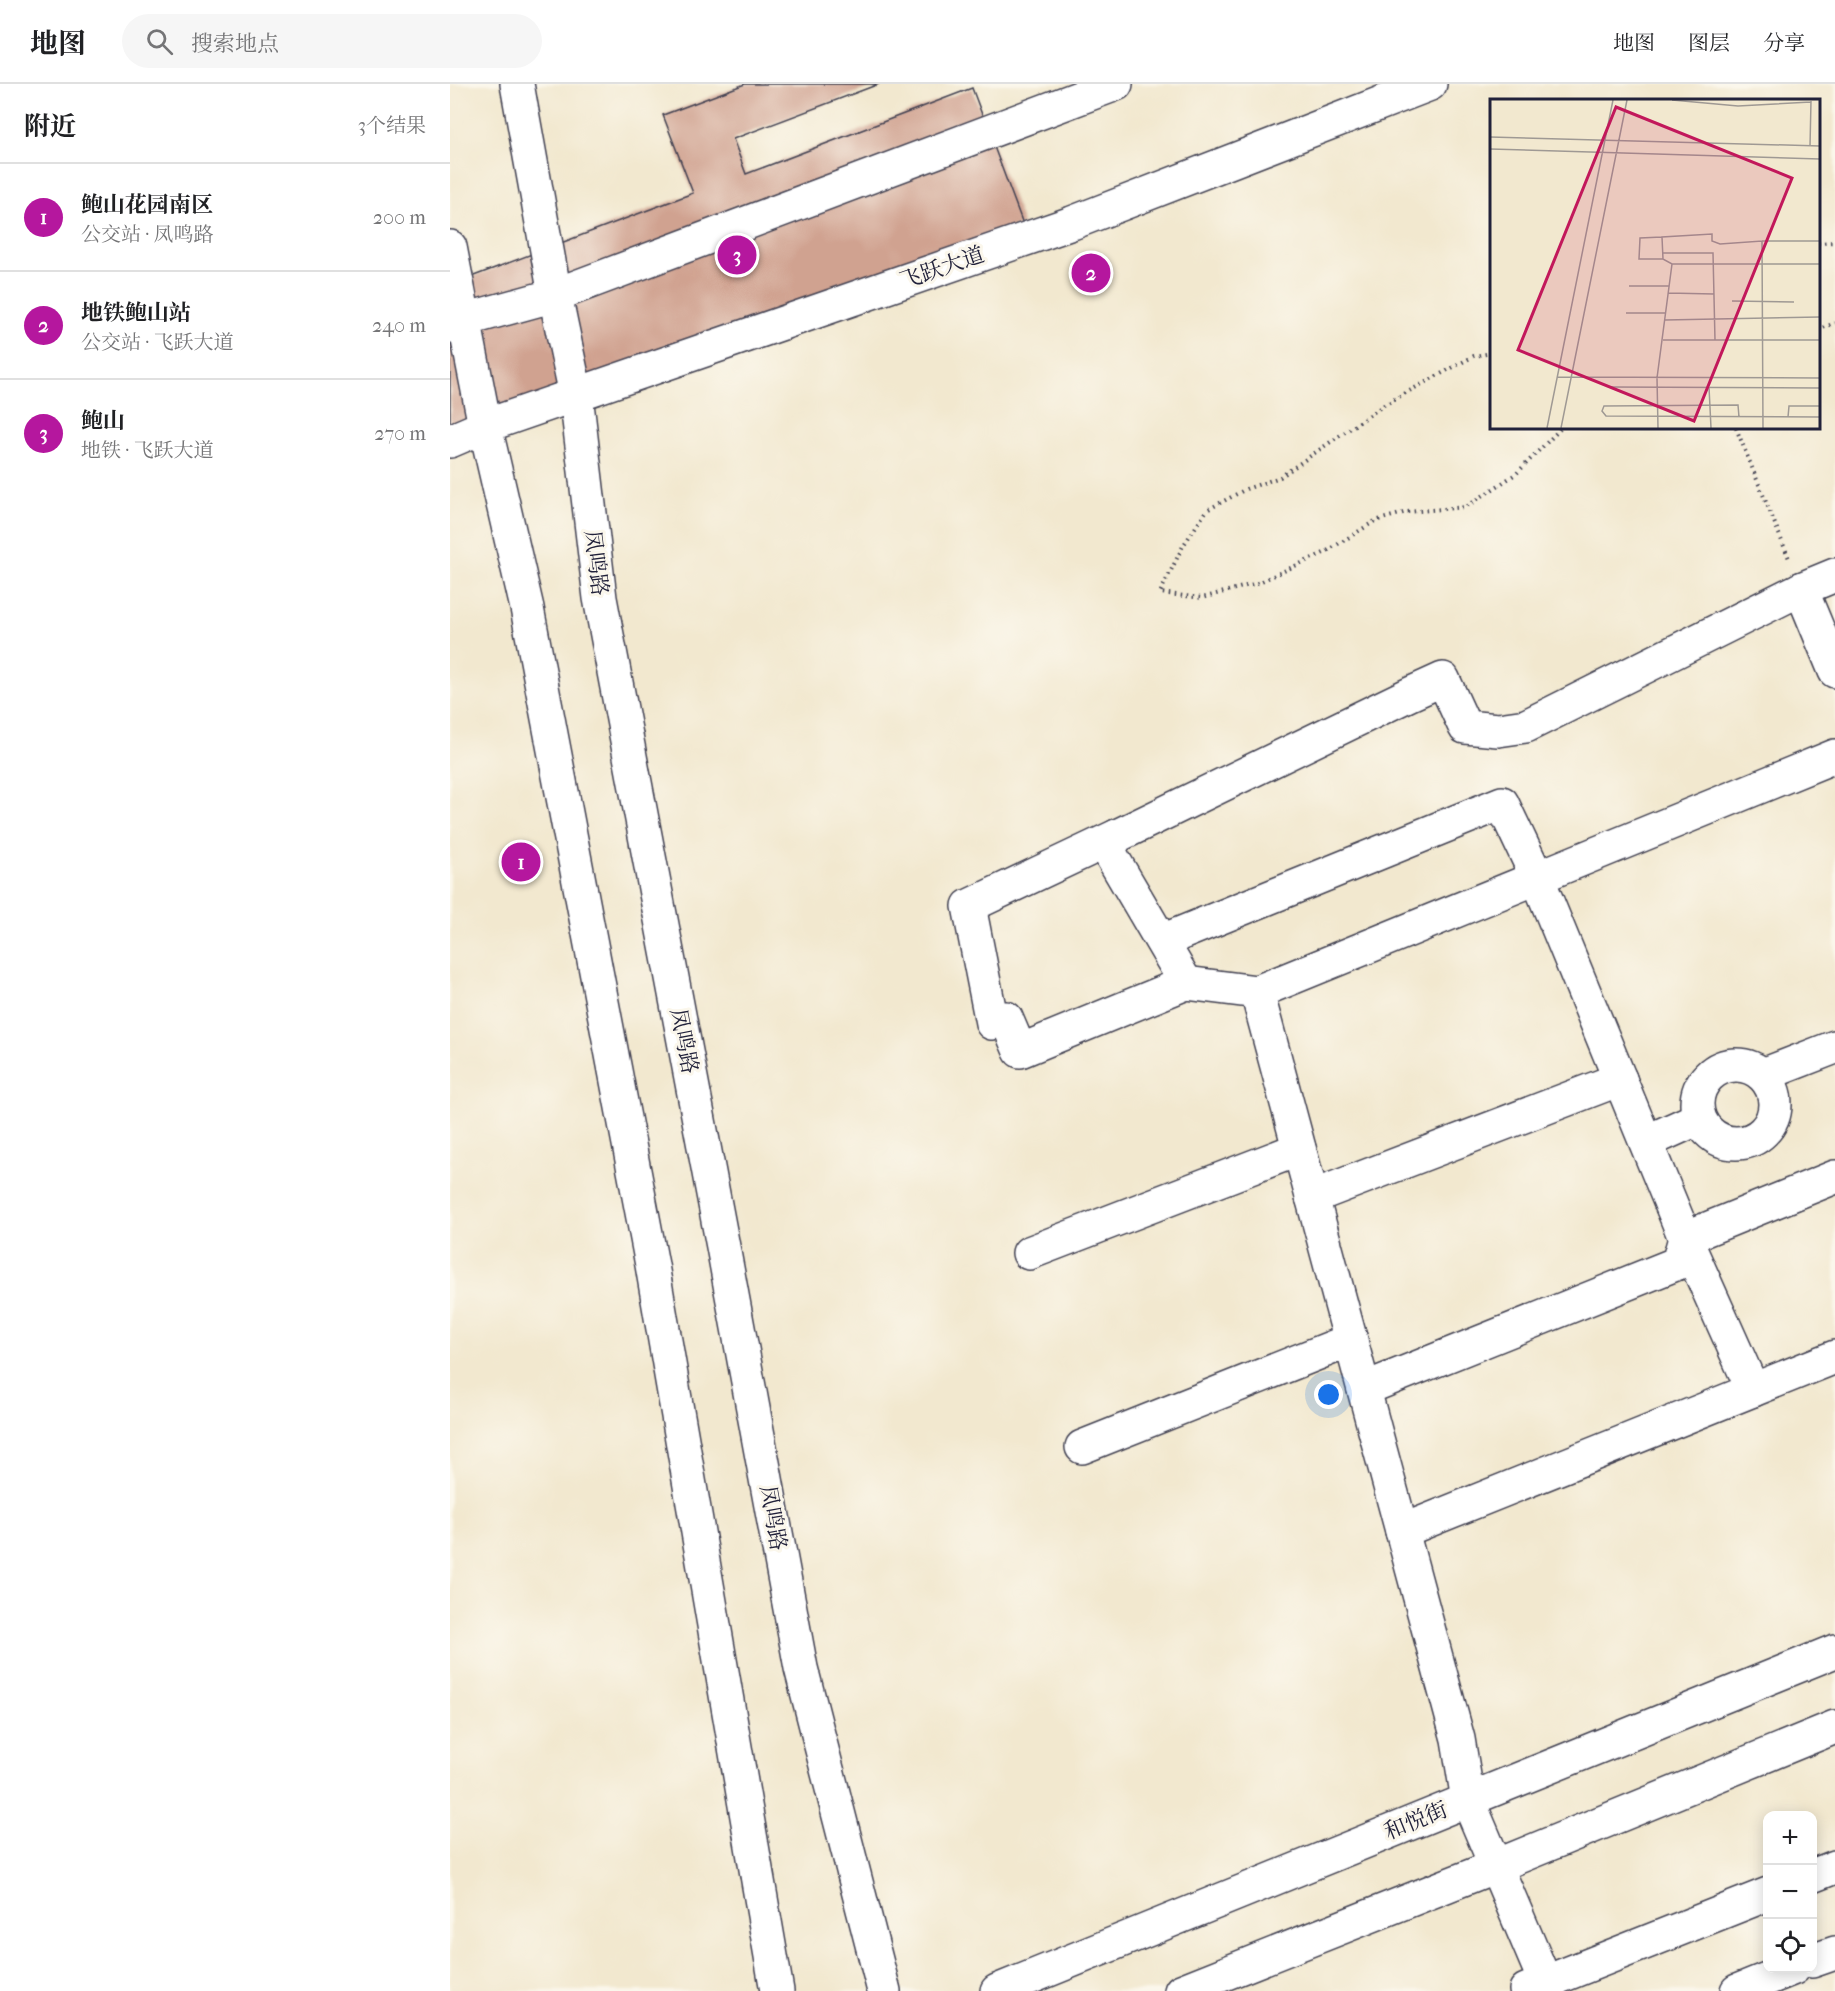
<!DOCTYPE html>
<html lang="zh">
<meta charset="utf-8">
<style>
:root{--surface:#fff;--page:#f6f6f6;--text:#202124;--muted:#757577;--line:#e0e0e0;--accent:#b5179e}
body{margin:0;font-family:"IM FELL French Canon","Noto Serif SC",serif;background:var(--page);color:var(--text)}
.controls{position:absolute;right:18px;bottom:18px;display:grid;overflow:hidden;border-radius:12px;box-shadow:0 3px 15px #0003}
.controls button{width:54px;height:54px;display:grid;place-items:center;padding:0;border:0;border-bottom:2px solid var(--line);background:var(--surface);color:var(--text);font:30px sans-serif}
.you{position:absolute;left:879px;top:1311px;width:21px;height:21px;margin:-15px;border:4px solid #fff;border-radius:50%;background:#1a73e8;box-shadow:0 0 0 9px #1a73e833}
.badge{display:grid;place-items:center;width:39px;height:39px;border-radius:50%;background:var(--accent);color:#fff;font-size:20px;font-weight:700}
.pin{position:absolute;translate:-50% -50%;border:3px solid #fff;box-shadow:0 2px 6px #0006}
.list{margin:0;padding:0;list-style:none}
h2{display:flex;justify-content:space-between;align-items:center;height:78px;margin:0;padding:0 24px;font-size:26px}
h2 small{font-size:20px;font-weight:400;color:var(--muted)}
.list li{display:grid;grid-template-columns:39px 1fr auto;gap:18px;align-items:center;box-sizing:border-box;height:108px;padding:0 24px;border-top:2px solid var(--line)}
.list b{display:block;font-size:22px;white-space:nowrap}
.list p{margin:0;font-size:20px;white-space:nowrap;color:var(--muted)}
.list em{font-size:20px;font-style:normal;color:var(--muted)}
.icon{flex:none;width:33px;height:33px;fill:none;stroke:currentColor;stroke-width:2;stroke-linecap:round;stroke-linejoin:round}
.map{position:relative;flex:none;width:1385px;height:1907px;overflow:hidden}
header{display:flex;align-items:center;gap:36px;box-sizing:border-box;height:84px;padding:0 30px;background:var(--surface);border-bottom:2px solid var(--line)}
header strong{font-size:28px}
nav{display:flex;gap:33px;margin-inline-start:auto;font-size:21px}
.search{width:420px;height:54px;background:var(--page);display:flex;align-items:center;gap:15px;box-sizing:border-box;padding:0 21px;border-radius:33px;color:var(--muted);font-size:22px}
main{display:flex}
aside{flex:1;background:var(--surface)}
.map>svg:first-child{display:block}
.building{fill:#d0a290}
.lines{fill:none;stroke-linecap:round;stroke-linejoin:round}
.minor-casing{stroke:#414051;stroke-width:36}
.major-casing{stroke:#414051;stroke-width:36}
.path{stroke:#414051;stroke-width:4;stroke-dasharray:1.5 4.5;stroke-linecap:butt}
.minor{stroke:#fff;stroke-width:33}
.major{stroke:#fff;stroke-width:33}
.labels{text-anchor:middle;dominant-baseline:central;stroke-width:6;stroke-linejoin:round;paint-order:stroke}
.street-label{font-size:22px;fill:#22223b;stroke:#fbf7ec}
.inset-road{fill:none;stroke:#9f9994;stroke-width:1.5}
.view{fill:#c2185b;fill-opacity:0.15;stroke:#c2185b;stroke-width:3}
.inset-edge{fill:none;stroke:#22223b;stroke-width:3}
</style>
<header>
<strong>地图</strong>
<div class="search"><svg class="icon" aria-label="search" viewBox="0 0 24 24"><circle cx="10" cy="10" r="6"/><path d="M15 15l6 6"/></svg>搜索地点</div>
<nav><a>地图</a><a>图层</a><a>分享</a></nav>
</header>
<main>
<aside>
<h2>附近<small>3个结果</small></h2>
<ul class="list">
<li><span class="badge">1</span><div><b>鲍山花园南区</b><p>公交站 · 凤鸣路</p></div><em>200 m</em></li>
<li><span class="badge">2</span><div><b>地铁鲍山站</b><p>公交站 · 飞跃大道</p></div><em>240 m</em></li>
<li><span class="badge">3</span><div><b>鲍山</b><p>地铁 · 飞跃大道</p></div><em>270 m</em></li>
</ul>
</aside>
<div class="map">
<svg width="1385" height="1907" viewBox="0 0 1385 1907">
<rect width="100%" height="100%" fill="#fbf7ec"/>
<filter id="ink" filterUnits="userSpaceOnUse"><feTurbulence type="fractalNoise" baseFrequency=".0167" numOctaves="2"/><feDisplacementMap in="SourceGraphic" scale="12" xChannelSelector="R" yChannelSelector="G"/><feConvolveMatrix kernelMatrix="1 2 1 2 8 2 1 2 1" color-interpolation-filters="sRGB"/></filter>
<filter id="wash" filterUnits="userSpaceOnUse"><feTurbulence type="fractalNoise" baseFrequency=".008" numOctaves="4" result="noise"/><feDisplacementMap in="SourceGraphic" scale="24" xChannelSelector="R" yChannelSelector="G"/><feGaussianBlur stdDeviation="1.35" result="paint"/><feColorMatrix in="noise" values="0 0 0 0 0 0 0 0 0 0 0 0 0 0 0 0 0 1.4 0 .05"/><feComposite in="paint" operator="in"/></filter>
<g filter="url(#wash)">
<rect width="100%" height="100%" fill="#f2e8cf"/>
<g id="blocks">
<path class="building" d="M295,0H429L283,55L296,90L522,4L573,140L0,357V201L243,109L213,31Z"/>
</g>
</g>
<g filter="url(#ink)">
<use href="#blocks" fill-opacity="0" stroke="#414051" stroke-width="1.5"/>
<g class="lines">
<g class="minor-casing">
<g id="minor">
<path d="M1351,505L1385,491"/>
<path d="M667,752L519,822L542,939L556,934L570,967L736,899L807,908L1385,672"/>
<path d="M712,857L1052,719L1087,793L1235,1154L1303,1306"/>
<path d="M736,899L658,766L667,752L960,610L993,595L1015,643L1048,646L1076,642L1351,505L1385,587"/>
<path d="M807,908L1008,1655L1018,1716L1099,1907"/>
<circle cx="1286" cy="1020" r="39"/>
<path d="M1313,991L1385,963"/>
<path d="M1196,1058L1249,1034"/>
<path d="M862,1113L1170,995"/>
<path d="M579,1169L849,1065"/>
<path d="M914,1305L1228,1179L1235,1154L1385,1093"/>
<path d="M632,1363L901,1256"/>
<path d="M952,1447L1385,1273"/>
<path d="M1362,1792L1385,1783"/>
<path d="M1362,1877L1385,1869"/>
<path d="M1076,1906L1318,1810"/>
<path d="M547,1907L1385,1567"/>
<path d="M731,1907L1046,1782L1385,1643"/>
<path d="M1287,1907L1344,1884"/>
</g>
</g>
<g class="major-casing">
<g id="major">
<path d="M67,0L105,211L126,311L150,514L274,1168L351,1584L434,1907"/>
<path d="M0,163L35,342L77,524L202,1181L327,1907"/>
<path d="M0,242L14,236L105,211L666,0"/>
<path d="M0,357L35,342L622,139L980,0"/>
</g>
</g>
<g class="path">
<path d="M1368,159L1385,158"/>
<path d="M1368,246L1385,239"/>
<path d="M1042,269L1024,272L972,300L934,321L830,393L796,405L757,426L733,462L710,509L752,514L807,499L874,469L925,437L957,428L1016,423L1067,389L1111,344"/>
<path d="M1286,344L1340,477"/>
</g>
<use href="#minor" class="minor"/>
<use href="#major" class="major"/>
</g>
</g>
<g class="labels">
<g class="street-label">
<text transform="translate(492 184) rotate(-19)">飞跃大道</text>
<text transform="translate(146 479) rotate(83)">凤鸣路</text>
<text transform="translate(234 957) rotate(79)">凤鸣路</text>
<text transform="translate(323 1434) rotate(80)">凤鸣路</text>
<text transform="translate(966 1737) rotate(-22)">和悦街</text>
</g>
</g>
<g transform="translate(1040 15)">
<rect width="330" height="330" fill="#f2e8cf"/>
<path class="inset-road" d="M182,1L248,7L321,3M0,38L330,47M320,47L321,2M0,50L330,60M172,138L150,139L149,160H173L182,165H330M272,142H330M172,154H223L225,241M173,160L172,138L222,135V142L230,145L272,142L273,329M139,187H179M178,194L224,195M242,202L304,203M136,214H176M175,221L330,218M173,241H330M67,278L330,279M119,288L330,289M219,288L221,329M249,318L248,306L114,307L112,312L116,317L330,318M298,318L299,307H330M57,329L123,1M71,329L137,1M168,329L167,279L182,165"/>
<path class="view" d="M126,8L302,79L204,322L28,251Z"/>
<rect width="330" height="330" class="inset-edge"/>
</g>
</svg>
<div class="controls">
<button>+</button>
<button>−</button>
<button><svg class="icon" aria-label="locate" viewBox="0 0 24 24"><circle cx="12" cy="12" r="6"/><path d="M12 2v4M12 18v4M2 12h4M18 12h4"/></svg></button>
</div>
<div class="you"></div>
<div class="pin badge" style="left:71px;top:778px">1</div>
<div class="pin badge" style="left:641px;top:189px">2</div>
<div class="pin badge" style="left:287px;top:171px">3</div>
</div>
</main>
